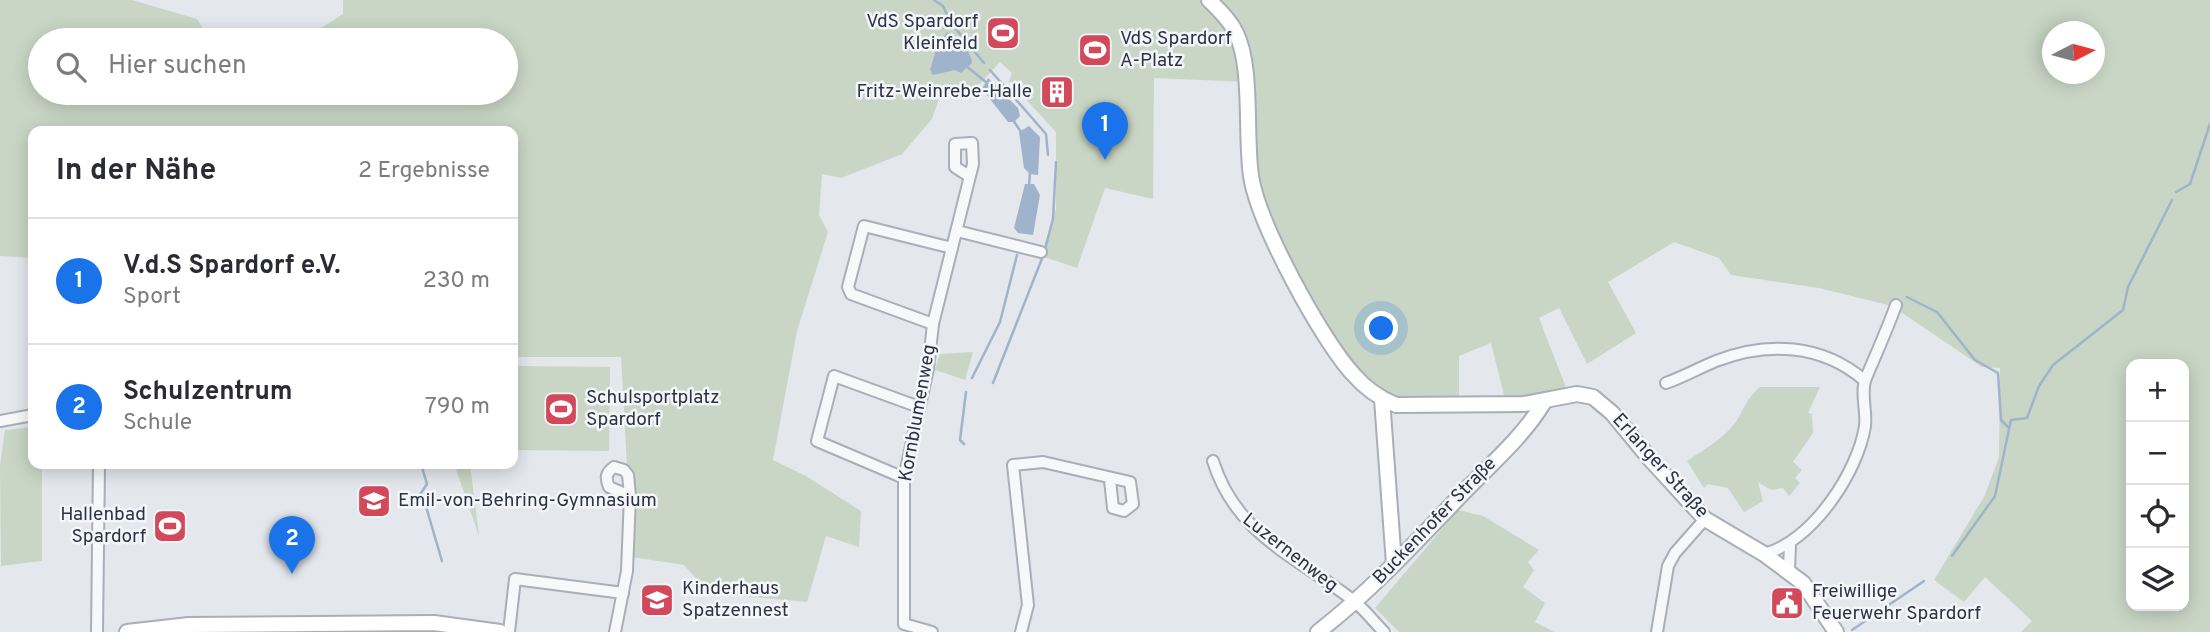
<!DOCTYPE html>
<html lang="de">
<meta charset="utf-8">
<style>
:root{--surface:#fff;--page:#f7f7f7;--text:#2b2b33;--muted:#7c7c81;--line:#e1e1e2;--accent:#1a73e8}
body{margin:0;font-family:Overpass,sans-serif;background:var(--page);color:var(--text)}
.controls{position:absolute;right:21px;bottom:21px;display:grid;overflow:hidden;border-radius:14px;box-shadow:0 4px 18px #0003}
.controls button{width:63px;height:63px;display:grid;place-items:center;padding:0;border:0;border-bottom:2px solid var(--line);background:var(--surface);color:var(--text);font:35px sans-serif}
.compass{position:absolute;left:2042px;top:21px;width:63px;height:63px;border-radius:50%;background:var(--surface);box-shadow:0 4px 18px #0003;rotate:84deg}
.you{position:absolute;left:1382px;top:329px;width:24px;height:24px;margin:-18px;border:5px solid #fff;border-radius:50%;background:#1a73e8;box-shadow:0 0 0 10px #1a73e833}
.badge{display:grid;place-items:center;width:46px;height:46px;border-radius:50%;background:var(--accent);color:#fff;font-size:23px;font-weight:700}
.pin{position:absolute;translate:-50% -58px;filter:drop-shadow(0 2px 4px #0008)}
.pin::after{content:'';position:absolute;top:37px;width:24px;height:21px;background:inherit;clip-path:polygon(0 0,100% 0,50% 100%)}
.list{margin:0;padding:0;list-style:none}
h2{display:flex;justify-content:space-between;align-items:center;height:91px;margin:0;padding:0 28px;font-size:30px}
h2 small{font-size:23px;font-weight:400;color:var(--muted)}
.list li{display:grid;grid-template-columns:46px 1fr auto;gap:21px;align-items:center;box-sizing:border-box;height:126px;padding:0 28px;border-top:2px solid var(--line)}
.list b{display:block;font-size:26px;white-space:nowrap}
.list p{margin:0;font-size:23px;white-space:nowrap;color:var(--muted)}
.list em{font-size:23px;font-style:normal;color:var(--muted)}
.icon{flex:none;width:38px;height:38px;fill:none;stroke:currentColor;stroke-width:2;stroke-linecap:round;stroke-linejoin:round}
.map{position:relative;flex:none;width:2210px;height:632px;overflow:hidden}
.search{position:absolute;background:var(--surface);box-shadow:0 4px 18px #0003;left:28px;top:28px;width:490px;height:77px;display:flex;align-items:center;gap:18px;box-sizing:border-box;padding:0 24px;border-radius:38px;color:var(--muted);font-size:26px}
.panel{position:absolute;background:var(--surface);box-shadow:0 4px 18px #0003;left:28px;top:126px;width:490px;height:343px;border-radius:14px}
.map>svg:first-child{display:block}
.green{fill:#c9d6c5;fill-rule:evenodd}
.water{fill:#9fb4cc}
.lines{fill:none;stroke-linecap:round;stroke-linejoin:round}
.stream{stroke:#9fb4cc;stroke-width:2.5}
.street-casing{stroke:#a9aeb7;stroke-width:14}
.secondary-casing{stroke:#a9aeb7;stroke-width:18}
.street{stroke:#f7f8fa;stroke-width:10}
.secondary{stroke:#fff;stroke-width:14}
.labels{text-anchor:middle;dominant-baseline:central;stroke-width:5;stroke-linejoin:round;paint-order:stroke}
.poi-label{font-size:19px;fill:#2b3445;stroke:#f4f6f9;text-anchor:start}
.street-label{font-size:19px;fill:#2b3445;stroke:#f4f6f9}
</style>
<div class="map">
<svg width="2210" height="632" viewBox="0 0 2210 632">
<rect width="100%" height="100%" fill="#e4e7ec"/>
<g class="green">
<path d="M0,0H132L197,19L210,40H40V93H506V40H303L343,14V0H2210V632H2021L2032,621L1985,577L1964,602L1934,580L1985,495L1999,457L2000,368L1982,367L1892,306L1819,288L1731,275L1719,258L1674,242L1608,282L1636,333L1587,364L1559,308L1539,318L1567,390L1505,399L1491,343L1459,356V399C1438,401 1398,407 1380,396C1343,375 1275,237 1261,194C1249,159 1251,119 1248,82L1154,78L1153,199L1105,188L1077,268L1041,256L1056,209V132L1009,81L1012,73L1000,62L974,90L944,85L932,119L902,154L841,178L822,174L819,215L828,232L797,331L773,460L806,476L861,511L859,547L826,536L807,602L709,593L684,565L632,557L621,357H513V131H33V258L0,256ZM2052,32H2094V74H2052ZM2131,364H2184V606H2131Z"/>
<path d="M973,352L965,380L935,370L940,354Z"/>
<path d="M513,366L610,367L609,451L513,450Z"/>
<path d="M1760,387H1820L1808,413L1812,414L1813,433L1793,462L1802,470L1795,478L1800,483L1789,496L1783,488L1771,490L1758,482L1763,501L1744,512L1728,488L1708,484L1704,488L1687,461C1704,449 1722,440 1735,423C1744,410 1747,397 1760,387Z"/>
<path d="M33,427V464H42V561L1,566L0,466L5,430Z"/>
<path d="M455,464H470L479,536L456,469Z"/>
<path d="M1458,510L1483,516L1539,550L1528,562L1534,570L1523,587L1545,603L1535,622L1554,632H1399L1375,608Z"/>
</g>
<g class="water">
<path d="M947,32C957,40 971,49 972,63L961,73L955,70L933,75L930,70L936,50Z"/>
<path d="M988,78L1018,108L1020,116L1014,122H1008L982,89Z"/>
<path d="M1029,126L1040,137L1038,175L1030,174L1024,168L1019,132Z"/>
<path d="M1025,184H1034L1040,195L1033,235L1018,233L1014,228Z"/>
</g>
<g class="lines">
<g class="stream">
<path d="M934,0L943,6L951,23L984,63"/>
<path d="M944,28L946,18"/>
<path d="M965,65L987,83"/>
<path d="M990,70L1046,134L1048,155"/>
<path d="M1013,120L1021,132"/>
<path d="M1029,186L1030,172"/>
<path d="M2176,192L2190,184L2210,124"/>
<path d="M1045,249L1053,219L1056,162"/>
<path d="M1907,297L1937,312L1975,360L1998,373L2001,420L2008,427"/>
<path d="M972,378L1000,322L1017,255"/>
<path d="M993,383L1043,256"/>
<path d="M964,444L960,440L966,392"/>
<path d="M421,464L427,484L419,496L425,503L442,561"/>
<path d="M1952,556L1995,496L2011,420L2027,418L2039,386L2053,365L2123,310L2128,287L2172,200"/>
<path d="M1852,630L1924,581"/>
</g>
<g class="street-casing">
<g id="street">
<path d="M957,231L1041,252"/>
<path d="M933,324L851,294L848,287L864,226L952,248"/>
<path d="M1666,383C1683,377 1699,368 1716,361C1767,341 1822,344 1864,380"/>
<path d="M0,421L33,415"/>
<path d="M1213,461C1236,535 1297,557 1354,601C1365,610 1374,622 1384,632"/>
<path d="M904,478L817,441L834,376L919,407"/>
<path d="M1764,554C1812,542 1858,472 1865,426C1867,412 1860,391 1866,378C1876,354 1887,330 1896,305"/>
<path d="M1789,571L1790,544"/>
<path d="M97,632L99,464"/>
<path d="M509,632L515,579L623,593"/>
<path d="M615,632L627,571L630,496L628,475L624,470L614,467C606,473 605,477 609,487L630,496"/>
<path d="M932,632L904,624V478L928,369L933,324L973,164L972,143L955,144V167L969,176"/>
<path d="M1021,632L1028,605L1013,465L1043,462L1130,482L1133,504L1124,511L1113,508L1110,480"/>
<path d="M1657,632L1668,566L1675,553L1705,519"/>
</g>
</g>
<g class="secondary-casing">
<g id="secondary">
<path d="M1209,0C1219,10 1230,20 1236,33C1253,67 1245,135 1251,176C1258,223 1321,339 1353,374C1365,388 1379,398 1396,405L1524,404L1577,394L1593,397L1612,413L1650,459L1705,519L1764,554L1803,583L1836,632"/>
<path d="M1382,399L1394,564"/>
<path d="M127,632L189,625L434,623L500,632"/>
<path d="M1318,632C1371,591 1416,542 1462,494C1490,465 1523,437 1544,402"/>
</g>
</g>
<use href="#street" class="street"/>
<use href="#secondary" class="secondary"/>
</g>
<defs>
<g id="stadium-square" transform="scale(1.75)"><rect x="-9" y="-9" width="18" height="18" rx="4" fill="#d1495b" stroke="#f4f6f9"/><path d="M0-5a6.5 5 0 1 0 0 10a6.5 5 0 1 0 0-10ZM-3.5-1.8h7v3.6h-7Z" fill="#fff"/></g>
<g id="building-square" transform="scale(1.75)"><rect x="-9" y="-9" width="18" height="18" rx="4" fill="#d1495b" stroke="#f4f6f9"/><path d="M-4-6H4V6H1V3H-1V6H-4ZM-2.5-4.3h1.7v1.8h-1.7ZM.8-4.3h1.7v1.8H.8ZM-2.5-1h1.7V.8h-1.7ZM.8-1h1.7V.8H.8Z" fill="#fff"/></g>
<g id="school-square" transform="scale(1.75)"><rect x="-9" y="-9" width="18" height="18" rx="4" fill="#d1495b" stroke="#f4f6f9"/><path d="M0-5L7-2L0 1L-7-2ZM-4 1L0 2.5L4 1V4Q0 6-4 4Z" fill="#fff"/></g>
<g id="civic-square" transform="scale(1.75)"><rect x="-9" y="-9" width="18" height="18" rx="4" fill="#d1495b" stroke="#f4f6f9"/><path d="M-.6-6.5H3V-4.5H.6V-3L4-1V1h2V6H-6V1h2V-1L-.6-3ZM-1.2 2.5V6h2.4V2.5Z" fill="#fff"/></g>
</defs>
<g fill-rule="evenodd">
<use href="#stadium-square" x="1003" y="33"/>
<use href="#stadium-square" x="1095" y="50"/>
<use href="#building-square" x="1057" y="92"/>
<use href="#stadium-square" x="561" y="409"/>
<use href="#school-square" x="374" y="501"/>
<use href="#stadium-square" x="170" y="526"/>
<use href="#school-square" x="657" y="600"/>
<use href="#civic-square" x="1787" y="603"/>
</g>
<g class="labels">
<g class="poi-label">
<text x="978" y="22" text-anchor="end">VdS Spardorf<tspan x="978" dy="22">Kleinfeld</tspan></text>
<text x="1120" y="39">VdS Spardorf<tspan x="1120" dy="22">A-Platz</tspan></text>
<text x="1032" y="92" text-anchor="end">Fritz-Weinrebe-Halle</text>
<text x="586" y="398">Schulsportplatz<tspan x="586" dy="22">Spardorf</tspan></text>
<text x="398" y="501">Emil-von-Behring-Gymnasium</text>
<text x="146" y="515" text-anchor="end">Hallenbad<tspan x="146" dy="22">Spardorf</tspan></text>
<text x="682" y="589">Kinderhaus<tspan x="682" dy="22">Spatzennest</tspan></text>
<text x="1812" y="592">Freiwillige<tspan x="1812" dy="22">Feuerwehr Spardorf</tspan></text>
</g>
<g class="street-label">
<text transform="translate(918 413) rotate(-80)">Kornblumenweg</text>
<text transform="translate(1660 466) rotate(48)">Erlanger Straße</text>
<text transform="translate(1435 521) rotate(-46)">Buckenhofer Straße</text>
<text transform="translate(1290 553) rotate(38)">Luzernenweg</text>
</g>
</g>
</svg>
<div class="controls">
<button>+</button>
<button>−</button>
<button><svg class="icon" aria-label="locate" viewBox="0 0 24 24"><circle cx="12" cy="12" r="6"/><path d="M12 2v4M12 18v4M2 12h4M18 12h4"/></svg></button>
<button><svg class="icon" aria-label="layers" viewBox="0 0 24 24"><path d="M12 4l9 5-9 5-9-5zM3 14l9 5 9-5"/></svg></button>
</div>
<svg class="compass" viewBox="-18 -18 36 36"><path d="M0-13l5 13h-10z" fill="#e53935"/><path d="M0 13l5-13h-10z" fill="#7c7c81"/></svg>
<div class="you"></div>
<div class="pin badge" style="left:1105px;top:160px">1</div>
<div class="pin badge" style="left:292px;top:574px">2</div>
<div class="search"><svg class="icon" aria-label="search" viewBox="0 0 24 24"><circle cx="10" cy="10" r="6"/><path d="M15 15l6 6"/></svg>Hier suchen</div>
<section class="panel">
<h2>In der Nähe<small>2 Ergebnisse</small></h2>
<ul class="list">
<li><span class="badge">1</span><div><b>V.d.S Spardorf e.V.</b><p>Sport</p></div><em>230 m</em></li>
<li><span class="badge">2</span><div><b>Schulzentrum</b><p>Schule</p></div><em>790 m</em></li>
</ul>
</section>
</div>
